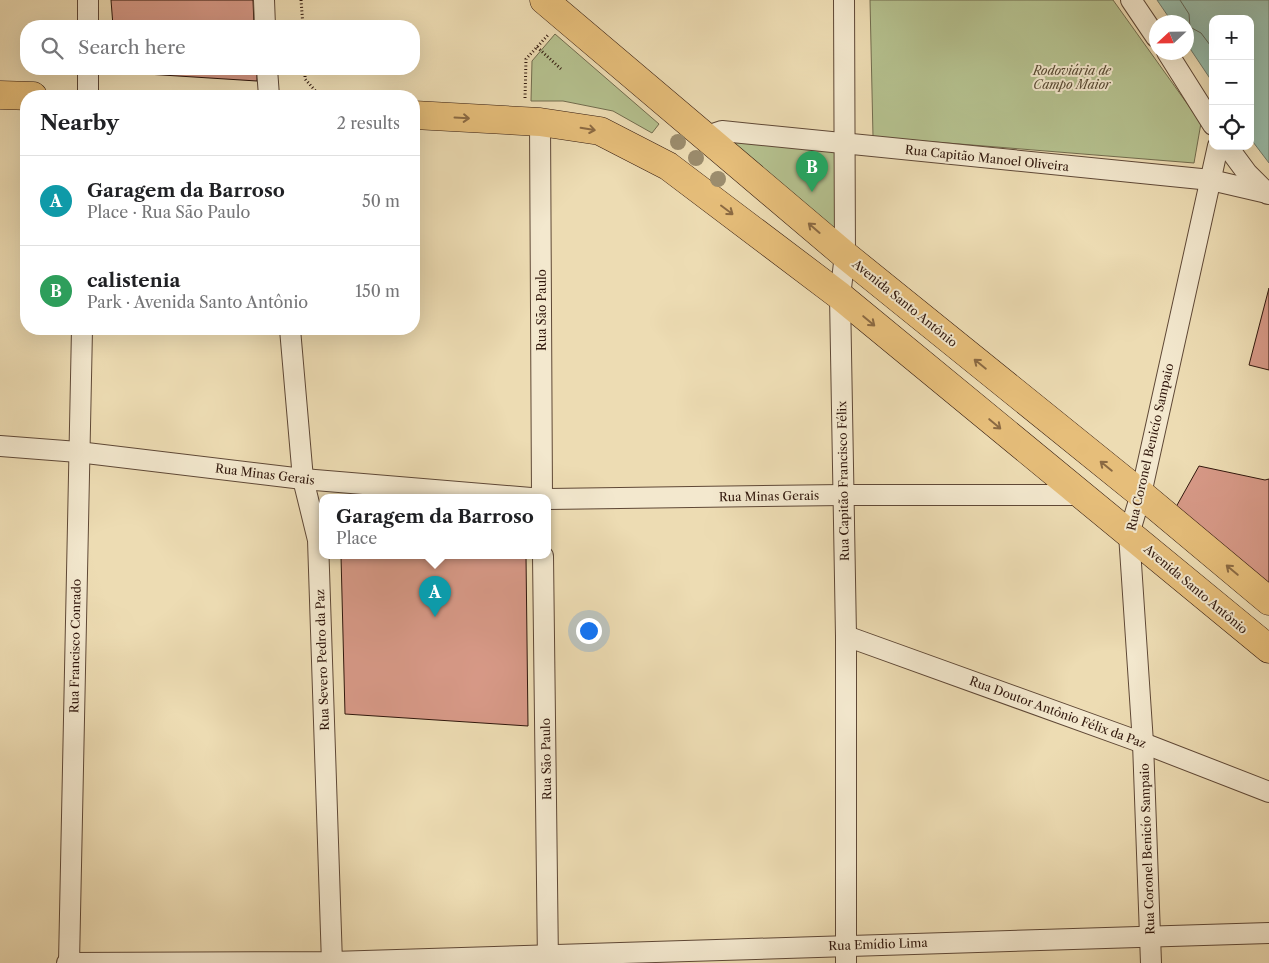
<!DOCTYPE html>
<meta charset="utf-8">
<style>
:root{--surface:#fff;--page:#f2f2f2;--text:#202124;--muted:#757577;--line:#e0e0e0;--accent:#d93025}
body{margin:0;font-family:"Libre Caslon Text",serif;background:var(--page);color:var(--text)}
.controls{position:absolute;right:15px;top:15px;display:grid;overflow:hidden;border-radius:10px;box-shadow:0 5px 20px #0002}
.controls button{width:45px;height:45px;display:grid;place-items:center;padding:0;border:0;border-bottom:1px solid var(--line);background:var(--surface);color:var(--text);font:25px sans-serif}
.compass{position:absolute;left:1149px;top:15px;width:45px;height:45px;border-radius:50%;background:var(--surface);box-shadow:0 5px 20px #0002;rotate:248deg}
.you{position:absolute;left:588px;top:630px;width:18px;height:18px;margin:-12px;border:4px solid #fff;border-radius:50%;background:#1a73e8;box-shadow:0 0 0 8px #1a73e833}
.badge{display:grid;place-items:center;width:32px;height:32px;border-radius:50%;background:var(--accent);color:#fff;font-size:16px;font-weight:700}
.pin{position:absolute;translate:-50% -41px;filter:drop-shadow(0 1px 2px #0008)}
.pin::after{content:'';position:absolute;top:26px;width:18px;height:15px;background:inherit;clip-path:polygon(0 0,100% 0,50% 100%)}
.popup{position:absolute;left:319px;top:494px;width:232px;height:65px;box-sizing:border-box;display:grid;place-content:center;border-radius:10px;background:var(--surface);filter:drop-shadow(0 1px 4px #0005);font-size:16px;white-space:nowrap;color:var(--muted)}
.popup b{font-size:19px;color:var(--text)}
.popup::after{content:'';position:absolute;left:50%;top:100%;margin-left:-10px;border:10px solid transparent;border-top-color:var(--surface)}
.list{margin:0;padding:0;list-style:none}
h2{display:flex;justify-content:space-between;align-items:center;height:65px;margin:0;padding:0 20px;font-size:21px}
h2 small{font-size:16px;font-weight:400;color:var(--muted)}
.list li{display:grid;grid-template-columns:32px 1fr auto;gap:15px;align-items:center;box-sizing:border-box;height:90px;padding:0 20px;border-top:1px solid var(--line)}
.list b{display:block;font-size:19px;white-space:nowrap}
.list p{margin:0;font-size:16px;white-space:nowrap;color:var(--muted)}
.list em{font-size:16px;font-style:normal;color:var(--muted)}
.icon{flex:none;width:28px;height:28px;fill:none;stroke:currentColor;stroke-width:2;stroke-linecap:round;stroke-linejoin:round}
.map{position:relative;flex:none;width:1269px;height:963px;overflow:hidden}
.search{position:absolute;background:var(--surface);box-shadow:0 5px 20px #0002;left:20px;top:20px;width:400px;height:55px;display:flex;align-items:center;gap:12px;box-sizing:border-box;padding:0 18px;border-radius:20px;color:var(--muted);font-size:19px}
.panel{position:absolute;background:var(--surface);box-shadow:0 5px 20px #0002;left:20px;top:90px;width:400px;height:245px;border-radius:20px}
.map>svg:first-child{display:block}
.green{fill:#b5c18f;stroke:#726c4e}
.water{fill:#9abca9;stroke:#707a6a}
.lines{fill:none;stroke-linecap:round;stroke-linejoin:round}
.shore{stroke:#656a5a;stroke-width:1}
.building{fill:#d79987;stroke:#30170c}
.street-casing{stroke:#5f4836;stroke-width:22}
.primary-casing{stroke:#30170c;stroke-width:29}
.path{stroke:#30170c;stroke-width:3;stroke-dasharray:1 2.5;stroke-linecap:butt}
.street{stroke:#f3e8ce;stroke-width:20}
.primary{stroke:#e6be7a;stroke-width:28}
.tree{fill:#9b8c6d}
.oneway{stroke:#8b6a43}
.labels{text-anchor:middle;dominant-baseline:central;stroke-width:4;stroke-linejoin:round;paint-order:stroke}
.park-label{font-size:12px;font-style:italic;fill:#584a33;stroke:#f3e8ce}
.street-label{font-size:12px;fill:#30170c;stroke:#f3e8ce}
</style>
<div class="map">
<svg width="1269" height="963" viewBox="0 0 1269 963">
<rect width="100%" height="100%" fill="#eddcb3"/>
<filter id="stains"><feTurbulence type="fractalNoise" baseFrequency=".004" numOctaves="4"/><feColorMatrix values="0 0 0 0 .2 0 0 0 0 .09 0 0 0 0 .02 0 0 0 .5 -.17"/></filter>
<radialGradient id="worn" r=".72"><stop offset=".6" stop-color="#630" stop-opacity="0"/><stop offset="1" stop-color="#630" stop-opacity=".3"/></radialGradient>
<g class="green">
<path d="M870,0H1113L1201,123L1194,163L873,137Z"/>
<path d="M555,34L659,124L652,133L613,111L563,101H531L532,61Z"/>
<path d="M721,137L836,150L839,233Z"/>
</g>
<path class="water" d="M1157,0H1269V163L1250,138V19H1213V83L1187,44L1186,22H1172Z"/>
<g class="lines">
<path class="shore" d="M1180,0L1189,14L1190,27L1201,33L1213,49"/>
</g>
<g class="building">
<path d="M111,0H253L254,26H113Z"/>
<path d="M115,69H257V81L115,72Z"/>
<path d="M1269,288V370L1249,365Z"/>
<path d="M1199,466L1265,480L1269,479V590L1176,507Z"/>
<path d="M341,556H526L528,726L345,714Z"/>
</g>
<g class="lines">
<g class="street-casing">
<g id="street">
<path d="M88,0V26"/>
<path d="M264,0L265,26"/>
<path d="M844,0L845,255L840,296L846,636V963"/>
<path d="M1131,0L1156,37"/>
<path d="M1167,52L1213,125"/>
<path d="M88,69V96"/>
<path d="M267,69L269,96"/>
<path d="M540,122L542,498"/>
<path d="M707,136L722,131L1211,180L1267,193"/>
<path d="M1227,146L1247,173L1268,194"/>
<path d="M290,329L303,479L318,540L332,963"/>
<path d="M0,446L78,452L303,479L531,498"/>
<path d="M548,499L843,495H1080"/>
<path d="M543,556L548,963"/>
<path d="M846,636L1143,743L1269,792"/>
<path d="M67,963L332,962L1269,933"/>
<path d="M69,963L82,329"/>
<path d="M1151,963L1143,743L1129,534L1141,494L1218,146"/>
</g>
</g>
<g class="primary-casing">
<g id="primary">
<path d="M544,0L845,255L1141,494L1269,601"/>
<path d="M0,95L33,96"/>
<path d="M414,115L540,122L600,131L668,166L840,296L1269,649"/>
</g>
</g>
<g class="path">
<path d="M301,0L303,26"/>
<path d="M537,47L561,69"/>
<path d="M305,69V79L320,96"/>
<path d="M525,98L526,59L548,35"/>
</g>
<use href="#street" class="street"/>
<use href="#primary" class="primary"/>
</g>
<g class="tree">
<circle cx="678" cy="142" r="8"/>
<circle cx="696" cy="158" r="8"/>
<circle cx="718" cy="179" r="8"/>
</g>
<defs><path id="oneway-shaft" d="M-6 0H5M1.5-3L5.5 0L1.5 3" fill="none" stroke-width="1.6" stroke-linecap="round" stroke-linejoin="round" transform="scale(1.25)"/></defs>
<g class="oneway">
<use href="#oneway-shaft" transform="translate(462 118) rotate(3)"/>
<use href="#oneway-shaft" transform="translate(588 129) rotate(9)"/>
<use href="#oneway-shaft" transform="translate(727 210) rotate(37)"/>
<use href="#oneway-shaft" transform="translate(814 228) rotate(-139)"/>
<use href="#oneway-shaft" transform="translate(869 321) rotate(40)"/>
<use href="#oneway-shaft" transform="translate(980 364) rotate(-141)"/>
<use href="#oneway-shaft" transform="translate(995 424) rotate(40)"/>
<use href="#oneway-shaft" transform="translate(1106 466) rotate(-141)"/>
<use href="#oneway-shaft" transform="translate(1232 570) rotate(-140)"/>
</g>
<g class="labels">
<g class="park-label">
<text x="1072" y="70">Rodoviária de<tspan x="1072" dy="14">Campo Maior</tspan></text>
</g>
<g class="street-label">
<text transform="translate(987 158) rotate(6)">Rua Capitão Manoel Oliveira</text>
<text transform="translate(905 303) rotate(39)">Avenida Santo Antônio</text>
<text transform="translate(541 310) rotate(-90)">Rua São Paulo</text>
<text transform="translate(1150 447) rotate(-77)">Rua Coronel Benicío Sampaio</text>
<text transform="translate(265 474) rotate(7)">Rua Minas Gerais</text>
<text transform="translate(843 481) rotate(-91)">Rua Capitão Francisco Félix</text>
<text transform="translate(769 496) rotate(-1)">Rua Minas Gerais</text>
<text transform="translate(1196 589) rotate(40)">Avenida Santo Antônio</text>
<text transform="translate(75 646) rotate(-89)">Rua Francisco Conrado</text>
<text transform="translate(322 660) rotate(-92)">Rua Severo Pedro da Paz</text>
<text transform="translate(1058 712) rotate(20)">Rua Doutor Antônio Félix da Paz</text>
<text transform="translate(546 759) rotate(-91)">Rua São Paulo</text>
<text transform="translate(1147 849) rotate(-92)">Rua Coronel Benicío Sampaio</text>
<text transform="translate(878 944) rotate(-2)">Rua Emídio Lima</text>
</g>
</g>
<rect width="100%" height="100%" filter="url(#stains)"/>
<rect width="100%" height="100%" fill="url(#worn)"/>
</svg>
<div class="controls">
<button>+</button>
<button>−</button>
<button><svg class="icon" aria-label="locate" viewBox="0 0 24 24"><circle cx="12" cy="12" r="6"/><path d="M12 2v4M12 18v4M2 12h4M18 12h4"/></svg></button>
</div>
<svg class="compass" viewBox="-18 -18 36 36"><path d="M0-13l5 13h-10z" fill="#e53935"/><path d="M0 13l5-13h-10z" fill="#757577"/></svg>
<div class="you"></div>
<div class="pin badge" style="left:435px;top:617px;background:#0f9aa8">A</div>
<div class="popup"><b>Garagem da Barroso</b>Place</div>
<div class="pin badge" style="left:812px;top:192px;background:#2e9e5b">B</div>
<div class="search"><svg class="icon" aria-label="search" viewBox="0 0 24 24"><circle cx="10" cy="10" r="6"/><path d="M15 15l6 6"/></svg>Search here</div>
<section class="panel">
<h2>Nearby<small>2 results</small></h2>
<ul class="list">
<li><span class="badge" style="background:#0f9aa8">A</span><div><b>Garagem da Barroso</b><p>Place · Rua São Paulo</p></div><em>50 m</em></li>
<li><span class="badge" style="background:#2e9e5b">B</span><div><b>calistenia</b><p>Park · Avenida Santo Antônio</p></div><em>150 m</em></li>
</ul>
</section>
</div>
